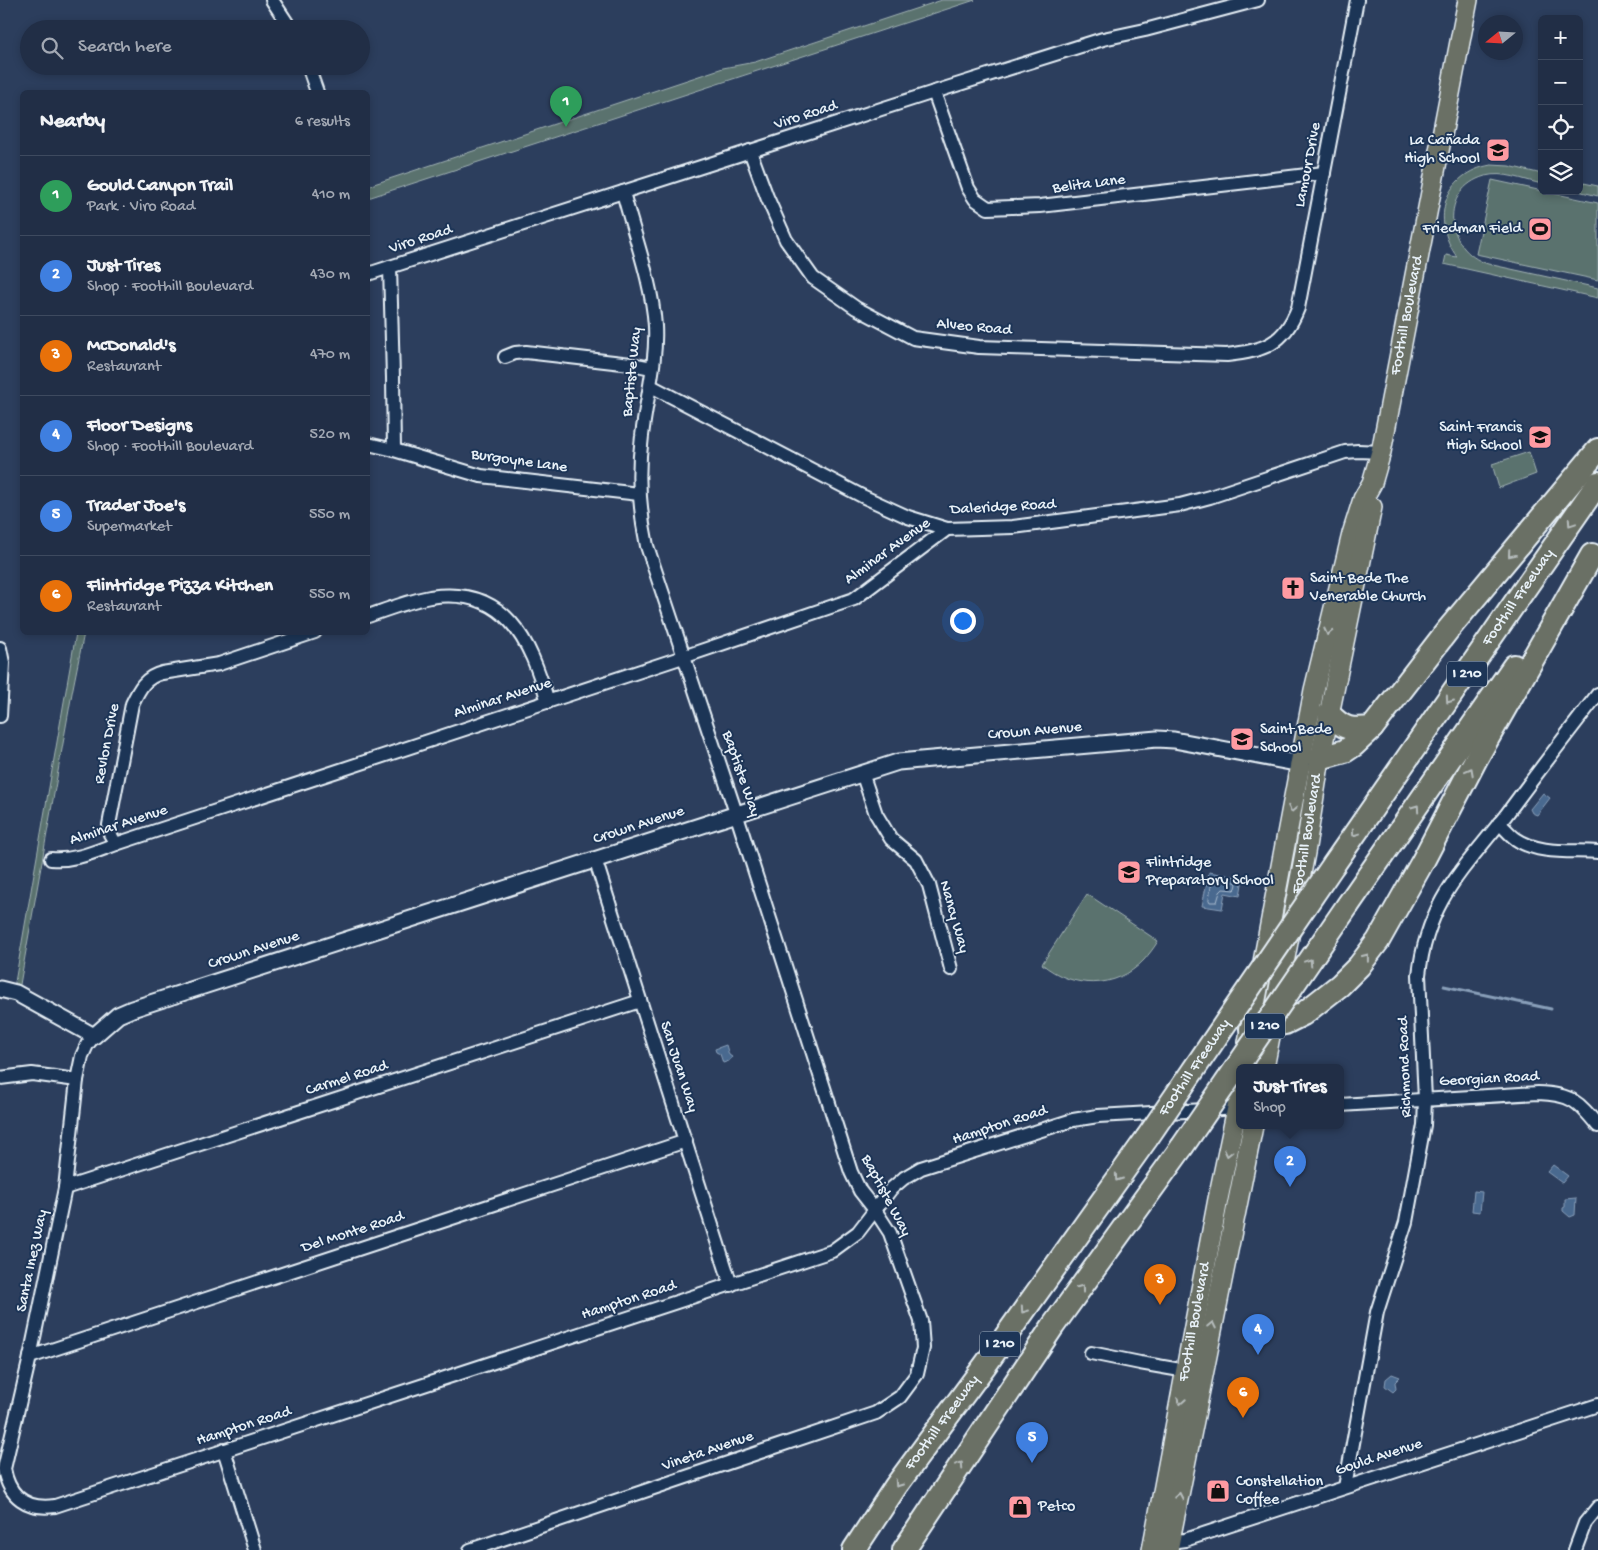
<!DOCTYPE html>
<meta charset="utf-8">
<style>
:root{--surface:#212e46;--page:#2d3a51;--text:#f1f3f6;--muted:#a2a8b3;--line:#3e4a5f;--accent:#8bbbb9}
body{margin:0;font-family:"Gochi Hand",sans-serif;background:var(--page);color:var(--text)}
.controls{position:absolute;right:15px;top:15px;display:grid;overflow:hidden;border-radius:8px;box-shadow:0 2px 8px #0003}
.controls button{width:45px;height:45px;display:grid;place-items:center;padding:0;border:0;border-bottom:1px solid var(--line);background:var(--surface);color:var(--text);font:25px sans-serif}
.compass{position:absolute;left:1478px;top:15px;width:45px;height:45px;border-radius:50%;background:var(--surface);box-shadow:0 2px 8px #0003;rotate:252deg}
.you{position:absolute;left:962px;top:620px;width:18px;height:18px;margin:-12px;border:4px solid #fff;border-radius:50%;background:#1a73e8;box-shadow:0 0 0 8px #1a73e833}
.badge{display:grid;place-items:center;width:32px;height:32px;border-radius:50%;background:var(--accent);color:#fff;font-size:16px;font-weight:700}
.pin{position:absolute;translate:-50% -41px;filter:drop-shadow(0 1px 2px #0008)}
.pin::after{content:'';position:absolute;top:26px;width:18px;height:15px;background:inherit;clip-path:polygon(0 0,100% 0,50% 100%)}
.popup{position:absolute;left:1236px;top:1064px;width:108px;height:65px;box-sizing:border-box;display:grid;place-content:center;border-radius:8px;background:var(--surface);filter:drop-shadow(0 1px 4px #0005);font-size:16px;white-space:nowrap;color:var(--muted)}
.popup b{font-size:19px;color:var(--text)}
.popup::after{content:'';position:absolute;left:50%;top:100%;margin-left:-10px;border:10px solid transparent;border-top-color:var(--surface)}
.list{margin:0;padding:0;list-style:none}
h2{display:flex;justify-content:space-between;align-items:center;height:65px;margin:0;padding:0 20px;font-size:21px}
h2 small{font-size:16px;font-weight:400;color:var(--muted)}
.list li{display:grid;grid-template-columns:32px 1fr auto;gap:15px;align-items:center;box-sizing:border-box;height:80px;padding:0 20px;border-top:1px solid var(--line)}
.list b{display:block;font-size:19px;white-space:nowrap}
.list p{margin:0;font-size:16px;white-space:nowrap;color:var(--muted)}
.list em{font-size:16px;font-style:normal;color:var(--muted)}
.icon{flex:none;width:28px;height:28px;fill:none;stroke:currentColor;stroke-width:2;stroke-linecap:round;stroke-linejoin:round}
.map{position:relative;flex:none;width:1598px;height:1550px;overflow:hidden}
.search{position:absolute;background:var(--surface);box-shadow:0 2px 8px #0003;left:20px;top:20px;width:350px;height:55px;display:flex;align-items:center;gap:12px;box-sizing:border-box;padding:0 18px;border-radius:28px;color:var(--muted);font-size:19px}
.panel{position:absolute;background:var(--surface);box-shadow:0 2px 8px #0003;left:20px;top:90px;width:350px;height:545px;border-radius:8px}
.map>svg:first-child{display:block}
.green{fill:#5a726e;stroke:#a1b2b3}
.water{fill:#4a698f;stroke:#899fb9}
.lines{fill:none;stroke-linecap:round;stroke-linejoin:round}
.shore{stroke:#a9bbce;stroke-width:1}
.stream{stroke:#899fb9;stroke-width:3}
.minor-casing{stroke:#e8f1f8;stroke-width:16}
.tertiary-casing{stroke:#e8f1f8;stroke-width:19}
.primary-casing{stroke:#e8f1f8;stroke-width:22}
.motorway-casing{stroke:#e8f1f8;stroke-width:26}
.minor{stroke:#1d3557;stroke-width:12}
.tertiary{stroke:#1d3557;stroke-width:15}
.primary{stroke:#6b7065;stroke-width:19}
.motorway{stroke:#6b7065;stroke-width:22}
.motorway-bridge-casing{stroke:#e8f1f8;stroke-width:26;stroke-linecap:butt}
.motorway-bridge{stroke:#6b7065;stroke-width:22}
.oneway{stroke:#b6bdbd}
.labels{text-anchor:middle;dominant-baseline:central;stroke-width:4;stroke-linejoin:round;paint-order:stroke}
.shield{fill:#1d3557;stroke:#abb9c8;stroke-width:1}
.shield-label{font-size:15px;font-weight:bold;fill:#e8f1f8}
.street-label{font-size:16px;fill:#e8f1f8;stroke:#1d3557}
.poi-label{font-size:16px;fill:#e8f1f8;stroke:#1d3557;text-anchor:start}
</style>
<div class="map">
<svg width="1598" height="1550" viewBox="0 0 1598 1550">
<rect width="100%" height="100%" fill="#2c3e5d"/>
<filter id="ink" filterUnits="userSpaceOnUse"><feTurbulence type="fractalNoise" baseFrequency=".02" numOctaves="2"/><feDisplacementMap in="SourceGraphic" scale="10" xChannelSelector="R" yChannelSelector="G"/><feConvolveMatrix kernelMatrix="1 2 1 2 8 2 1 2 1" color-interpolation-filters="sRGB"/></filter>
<g filter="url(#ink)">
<g class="green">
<path d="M942,0H975L368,198V186L723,68L755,62Z"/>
<path d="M1491,165L1509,166L1542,174V184C1524,180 1503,171 1485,176C1439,189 1444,250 1488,264L1598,288V298L1444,264L1446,255L1457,257C1430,219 1444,173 1491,165Z"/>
<path d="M1492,180L1598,203V280L1476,254Z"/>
<path d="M1579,182L1598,186V196L1578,191H1579Z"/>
<path d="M1529,452L1536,474L1499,488L1492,464Z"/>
<path d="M76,633H84L72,693L19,990L14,988Z"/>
<path d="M1087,894L1158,941C1154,948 1149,954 1144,960C1116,990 1072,989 1042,964Z"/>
</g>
<g class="water">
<path d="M1543,793L1550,798L1537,815L1532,813L1530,809Z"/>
<path d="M1209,872L1243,878L1240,896L1225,893L1222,909L1202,906Z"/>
<path d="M726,1045L729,1055L732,1057L729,1061L723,1063L720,1054L716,1052L715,1049Z"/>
<path d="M1553,1165L1568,1176L1562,1183L1547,1172Z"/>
<path d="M1474,1191L1482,1192L1480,1212L1472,1211Z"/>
<path d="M1576,1198L1575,1215L1570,1217L1563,1211V1208L1565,1207V1199Z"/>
<path d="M1392,1374L1400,1377L1395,1382L1396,1389L1393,1392L1385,1386L1386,1379Z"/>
</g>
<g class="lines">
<path class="shore" d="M1213,878L1235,882L1237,884L1236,888L1234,890L1223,889L1220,892L1217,902H1210L1209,900Z"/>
<path class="stream" d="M1444,986L1551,1009"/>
<g class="minor-casing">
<g id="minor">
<path d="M272,0L291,29"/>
<path d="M308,66L317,92"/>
<path d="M934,92L968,188L975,199L988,208L1040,206L1324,173"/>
<path d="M750,151L767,197L786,240L813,278L856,308L913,338L979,347L1227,355C1264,351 1284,344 1298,308L1357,0"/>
<path d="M390,267L393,378L394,450"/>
<path d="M368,274L934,92L1103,39L1145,30L1258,0"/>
<path d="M505,357L515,353L526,352L631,364L652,368"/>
<path d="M651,386L862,496L908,517L947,529L1013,527L1180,505L1210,497L1345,452L1358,451L1381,452"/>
<path d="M368,444L394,450L481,476L639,494"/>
<path d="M368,616C388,609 409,601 430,597C506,586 530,640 548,702"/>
<path d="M0,648L3,663L0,716"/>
<path d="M862,773L876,814L891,839L916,860L929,885L951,969"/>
<path d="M1499,823C1505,828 1510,835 1516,839C1539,855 1572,850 1598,852"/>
<path d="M116,844L110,834L109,825L132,704C139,689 145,677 162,673L219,664L315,632"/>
<path d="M51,859C75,861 94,852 116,844L683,657L854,599L947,529"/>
<path d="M595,859L731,1285"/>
<path d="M94,1036L87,1045L82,1056L77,1080L65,1188L30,1357L4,1469C9,1497 27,1510 55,1506L832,1251L858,1232L891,1189L904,1178L921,1168L1073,1120L1098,1116L1240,1108"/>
<path d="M0,1078L32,1074L77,1080"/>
<path d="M1340,1105L1538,1093C1571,1094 1578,1101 1598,1126"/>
<path d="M65,1188L640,1001"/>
<path d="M1091,1353L1140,1363L1192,1372"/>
<path d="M30,1357L686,1141"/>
<path d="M224,1450L255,1550"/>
<path d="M1345,1487L1377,1312L1406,1222L1424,1125L1425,1099L1419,975C1427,901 1463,870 1506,815C1536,774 1567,734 1598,694"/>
<path d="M1170,1542L1185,1540L1598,1405"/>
<path d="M470,1550L876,1413L900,1397L917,1374L923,1348L921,1321L890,1233L875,1210L860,1191L851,1172L736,813L647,546C639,509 637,473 642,436C646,399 657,363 655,326C652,282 634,235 623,192"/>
<path d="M1575,1550L1585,1523L1598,1507"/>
</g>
</g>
<g class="tertiary-casing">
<path id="tertiary" d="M0,989L16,993L94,1036L118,1015L132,1009L898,762L1157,739L1174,740L1290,762L1310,760"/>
</g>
<g class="primary-casing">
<g id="primary">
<path id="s1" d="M1248,1042L1314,690L1352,534L1363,499L1372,483L1381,452L1468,0"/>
<path id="s2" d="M1264,1068L1305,853L1320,758L1372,507"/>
<path id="s3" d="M1152,1550L1218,1199L1240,1094"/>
<path d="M1168,1550L1253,1126"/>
</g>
</g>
<g class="motorway-casing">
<g id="motorway">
<path d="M1329,714C1344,730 1351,730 1372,728"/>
<path d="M1320,758L1345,751L1354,745L1372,728L1447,631L1598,450"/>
<path id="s4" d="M1334,864L1598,483"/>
<path d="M1348,905L1514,666"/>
<path d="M1251,1029L1285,1023L1303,1014L1340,985L1359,966L1378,941L1423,861L1477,757L1592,555"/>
<path id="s5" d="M854,1550L896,1486L986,1364L1147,1138"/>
<path d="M904,1550L1053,1326L1182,1147"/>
</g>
</g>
<use href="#minor" class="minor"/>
<use href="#tertiary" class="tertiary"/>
<use href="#primary" class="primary"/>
<use href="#motorway" class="motorway"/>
<g class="motorway-bridge-casing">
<g id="motorway-bridge">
<path id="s6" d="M1147,1138L1334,864"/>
<path d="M1182,1147L1348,905"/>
</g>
</g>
<use href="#motorway-bridge" class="motorway-bridge"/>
</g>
<defs><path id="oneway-chevron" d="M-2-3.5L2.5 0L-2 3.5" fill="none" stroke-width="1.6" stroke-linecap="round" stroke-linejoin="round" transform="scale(1.25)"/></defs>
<g class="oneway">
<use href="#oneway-chevron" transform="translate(1571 523) rotate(124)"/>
<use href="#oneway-chevron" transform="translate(1511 554) rotate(130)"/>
<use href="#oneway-chevron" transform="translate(1328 632) rotate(103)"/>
<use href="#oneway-chevron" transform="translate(1449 700) rotate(125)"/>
<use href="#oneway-chevron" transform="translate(1470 771) rotate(-62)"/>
<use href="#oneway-chevron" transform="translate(1416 808) rotate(-55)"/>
<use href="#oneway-chevron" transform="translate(1292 809) rotate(101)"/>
<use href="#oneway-chevron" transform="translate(1355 833) rotate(125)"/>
<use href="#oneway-chevron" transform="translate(1366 957) rotate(-52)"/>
<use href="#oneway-chevron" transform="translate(1309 962) rotate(-56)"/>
<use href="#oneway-chevron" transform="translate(1228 1153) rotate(102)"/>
<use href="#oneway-chevron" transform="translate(1118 1178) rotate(125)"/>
<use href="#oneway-chevron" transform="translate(1081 1288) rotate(-54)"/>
<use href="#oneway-chevron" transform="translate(1024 1310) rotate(125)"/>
<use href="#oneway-chevron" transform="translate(1212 1325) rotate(-78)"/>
<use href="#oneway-chevron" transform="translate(1181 1401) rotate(100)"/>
<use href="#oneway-chevron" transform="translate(960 1465) rotate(-56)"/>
<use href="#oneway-chevron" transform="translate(898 1484) rotate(125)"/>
<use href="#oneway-chevron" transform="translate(1179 1496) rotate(-79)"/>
</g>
</g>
<defs>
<g id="school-square" transform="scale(1.25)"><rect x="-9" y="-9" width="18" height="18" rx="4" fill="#ff9aa2" stroke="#1d3557"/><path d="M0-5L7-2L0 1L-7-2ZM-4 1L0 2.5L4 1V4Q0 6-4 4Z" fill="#111"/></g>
<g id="stadium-square" transform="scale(1.25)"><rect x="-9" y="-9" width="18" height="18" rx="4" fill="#ff9aa2" stroke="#1d3557"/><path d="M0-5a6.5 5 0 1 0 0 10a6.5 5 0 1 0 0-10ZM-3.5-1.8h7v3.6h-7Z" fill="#111"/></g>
<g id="church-square" transform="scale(1.25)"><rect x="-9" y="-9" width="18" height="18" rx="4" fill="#ff9aa2" stroke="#1d3557"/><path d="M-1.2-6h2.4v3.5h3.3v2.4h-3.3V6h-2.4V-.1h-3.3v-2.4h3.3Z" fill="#111"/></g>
<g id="shop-square" transform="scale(1.25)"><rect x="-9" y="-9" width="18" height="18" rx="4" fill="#ff9aa2" stroke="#1d3557"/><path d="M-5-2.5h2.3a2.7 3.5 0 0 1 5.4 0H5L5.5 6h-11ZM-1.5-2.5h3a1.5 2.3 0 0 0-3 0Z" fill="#111"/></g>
</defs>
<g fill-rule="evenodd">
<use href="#school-square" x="1498" y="150"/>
<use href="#stadium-square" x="1540" y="229"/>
<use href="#school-square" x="1540" y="437"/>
<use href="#church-square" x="1293" y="588"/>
<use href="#school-square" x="1242" y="739"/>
<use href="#school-square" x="1129" y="872"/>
<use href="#shop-square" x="1218" y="1491"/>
<use href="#shop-square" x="1020" y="1507"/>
</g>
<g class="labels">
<g class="shield">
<rect x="1447" y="661.5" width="40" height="25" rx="4"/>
<rect x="1245" y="1013.5" width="40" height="25" rx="4"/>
<rect x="980" y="1331.5" width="40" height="25" rx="4"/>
</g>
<g class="shield-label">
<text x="1467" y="674">I 210</text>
<text x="1265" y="1026">I 210</text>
<text x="1000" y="1344">I 210</text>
</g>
<g class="street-label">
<text transform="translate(806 116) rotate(-18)">Viro Road</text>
<text transform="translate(1309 165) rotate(-79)">Lamour Drive</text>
<text transform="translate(1089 185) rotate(-7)">Belita Lane</text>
<text transform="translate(421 240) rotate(-18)">Viro Road</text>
<text stroke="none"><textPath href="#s1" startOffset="745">Foothill Boulevard</textPath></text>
<text transform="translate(974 328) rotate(5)">Alveo Road</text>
<text transform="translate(633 372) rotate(-84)">Baptiste Way</text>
<text transform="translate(519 462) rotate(8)">Burgoyne Lane</text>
<text transform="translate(1003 508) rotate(-3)">Daleridge Road</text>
<text transform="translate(888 552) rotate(-36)">Alminar Avenue</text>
<text stroke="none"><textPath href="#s4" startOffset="324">Foothill Freeway</textPath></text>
<text transform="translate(503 699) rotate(-18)">Alminar Avenue</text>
<text transform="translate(1035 732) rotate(-5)">Crown Avenue</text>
<text transform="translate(108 744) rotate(-79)">Revlon Drive</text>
<text transform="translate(740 774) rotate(71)">Baptiste Way</text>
<text transform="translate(119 826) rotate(-18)">Alminar Avenue</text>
<text transform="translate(639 826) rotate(-18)">Crown Avenue</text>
<text stroke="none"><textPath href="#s2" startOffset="238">Foothill Boulevard</textPath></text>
<text transform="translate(953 917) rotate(74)">Nancy Way</text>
<text transform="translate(254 951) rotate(-18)">Crown Avenue</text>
<text transform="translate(678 1067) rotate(72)">San Juan Way</text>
<text transform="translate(1406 1067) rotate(-92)">Richmond Road</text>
<text stroke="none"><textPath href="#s6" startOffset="85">Foothill Freeway</textPath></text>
<text transform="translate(347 1079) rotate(-18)">Carmel Road</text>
<text transform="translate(1489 1080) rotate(-3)">Georgian Road</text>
<text transform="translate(1000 1126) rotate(-18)">Hampton Road</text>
<text transform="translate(885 1196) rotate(62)">Baptiste Way</text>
<text transform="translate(353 1233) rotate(-18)">Del Monte Road</text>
<text transform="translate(33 1261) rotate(-78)">Santa Inez Way</text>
<text transform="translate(629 1301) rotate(-18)">Hampton Road</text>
<text stroke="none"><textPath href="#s3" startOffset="232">Foothill Boulevard</textPath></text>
<text stroke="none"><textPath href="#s5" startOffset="155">Foothill Freeway</textPath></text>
<text transform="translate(244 1427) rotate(-18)">Hampton Road</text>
<text transform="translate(708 1452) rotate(-19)">Vineta Avenue</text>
<text transform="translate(1379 1458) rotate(-18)">Gould Avenue</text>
</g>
<g class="poi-label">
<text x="1480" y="141" text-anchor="end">La Cañada<tspan x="1480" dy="18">High School</tspan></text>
<text x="1522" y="229" text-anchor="end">Friedman Field</text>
<text x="1522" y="428" text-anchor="end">Saint Francis<tspan x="1522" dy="18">High School</tspan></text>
<text x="1310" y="579">Saint Bede The<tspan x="1310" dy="18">Venerable Church</tspan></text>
<text x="1260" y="730">Saint Bede<tspan x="1260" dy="18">School</tspan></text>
<text x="1146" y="863">Flintridge<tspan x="1146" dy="18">Preparatory School</tspan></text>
<text x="1236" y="1482">Constellation<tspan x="1236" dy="18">Coffee</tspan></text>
<text x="1038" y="1507">Petco</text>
</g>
</g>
</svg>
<div class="controls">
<button>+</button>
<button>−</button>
<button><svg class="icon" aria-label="locate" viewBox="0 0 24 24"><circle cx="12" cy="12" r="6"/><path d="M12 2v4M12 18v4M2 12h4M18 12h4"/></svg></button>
<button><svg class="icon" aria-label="layers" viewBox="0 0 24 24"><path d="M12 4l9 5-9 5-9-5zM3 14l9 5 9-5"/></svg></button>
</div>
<svg class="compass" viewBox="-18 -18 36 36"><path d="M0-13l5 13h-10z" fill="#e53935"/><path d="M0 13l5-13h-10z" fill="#a2a8b3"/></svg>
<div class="you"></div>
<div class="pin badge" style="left:566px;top:127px;background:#2e9e5b">1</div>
<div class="pin badge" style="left:1290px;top:1187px;background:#3f7fe0">2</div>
<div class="popup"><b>Just Tires</b>Shop</div>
<div class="pin badge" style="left:1160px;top:1305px;background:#e8710a">3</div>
<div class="pin badge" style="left:1258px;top:1355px;background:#3f7fe0">4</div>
<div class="pin badge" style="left:1032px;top:1463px;background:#3f7fe0">5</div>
<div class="pin badge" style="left:1243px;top:1418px;background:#e8710a">6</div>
<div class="search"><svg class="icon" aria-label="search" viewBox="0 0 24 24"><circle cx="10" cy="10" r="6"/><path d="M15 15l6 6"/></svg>Search here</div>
<section class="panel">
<h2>Nearby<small>6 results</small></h2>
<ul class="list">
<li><span class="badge" style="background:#2e9e5b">1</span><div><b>Gould Canyon Trail</b><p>Park · Viro Road</p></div><em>410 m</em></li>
<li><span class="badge" style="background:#3f7fe0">2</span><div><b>Just Tires</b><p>Shop · Foothill Boulevard</p></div><em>430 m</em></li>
<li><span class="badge" style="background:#e8710a">3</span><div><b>McDonald's</b><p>Restaurant</p></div><em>470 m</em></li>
<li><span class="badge" style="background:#3f7fe0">4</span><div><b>Floor Designs</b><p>Shop · Foothill Boulevard</p></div><em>520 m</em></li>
<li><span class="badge" style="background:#3f7fe0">5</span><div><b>Trader Joe's</b><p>Supermarket</p></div><em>550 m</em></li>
<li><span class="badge" style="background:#e8710a">6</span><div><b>Flintridge Pizza Kitchen</b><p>Restaurant</p></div><em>550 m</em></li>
</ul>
</section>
</div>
